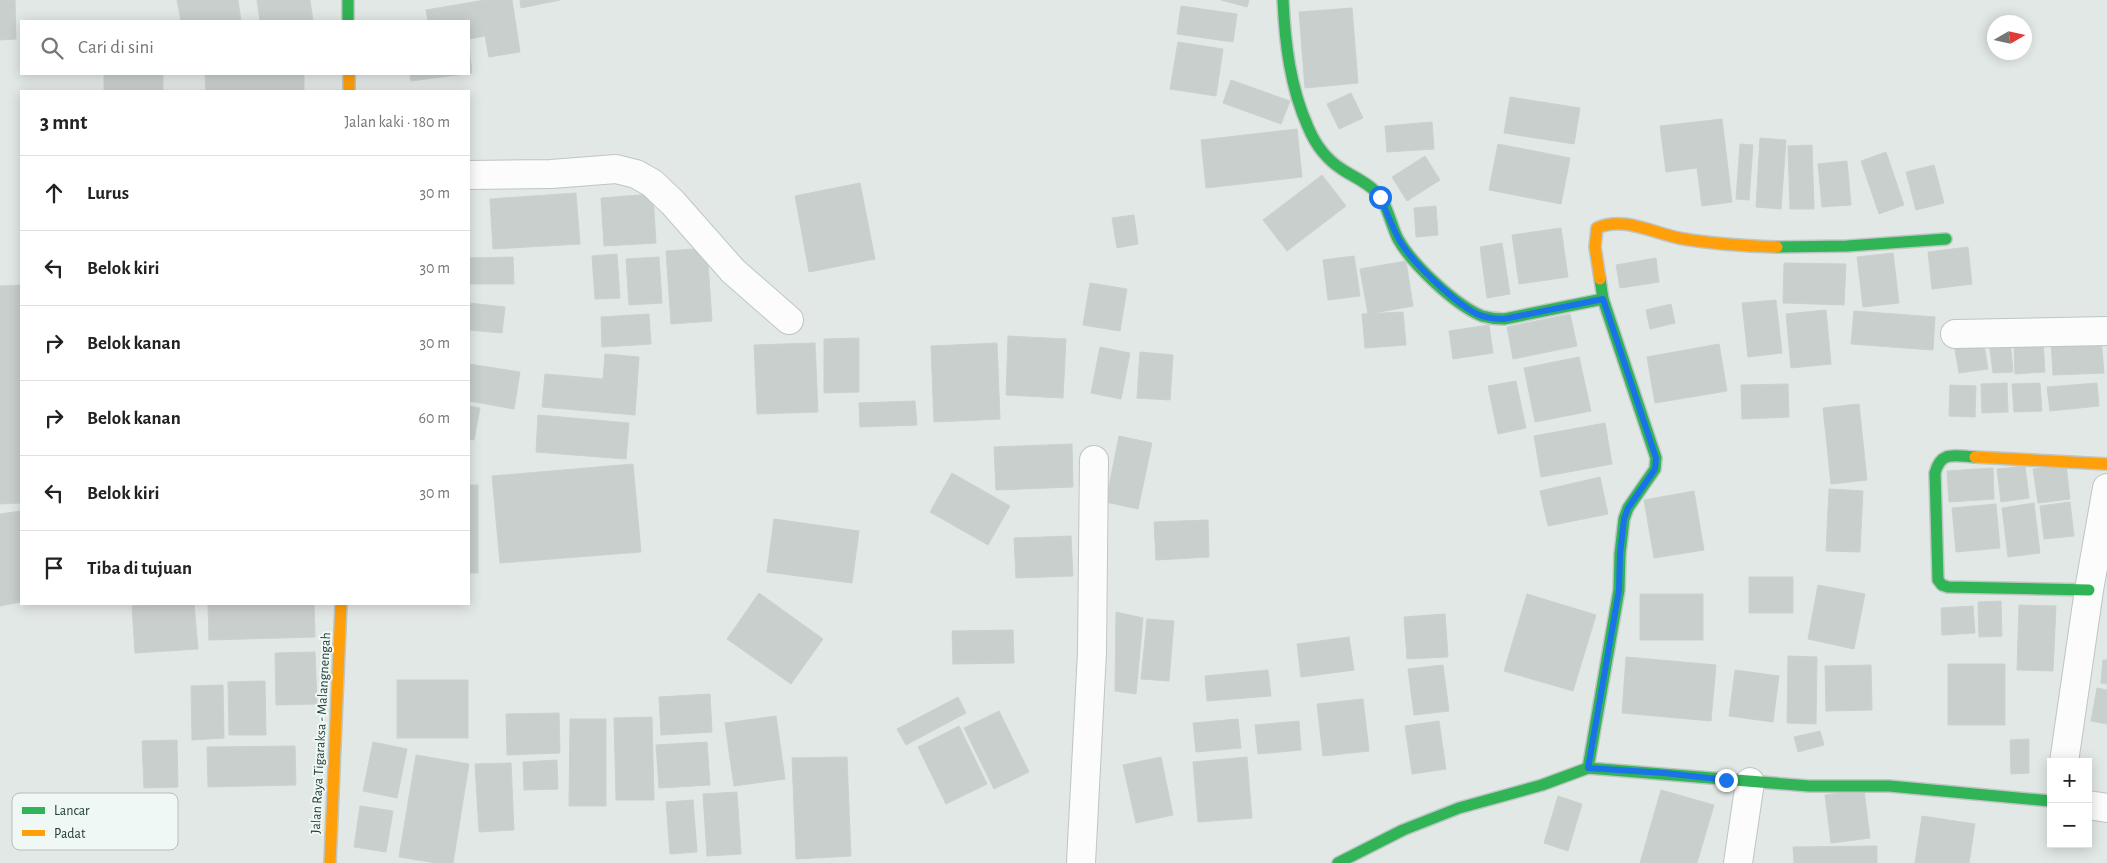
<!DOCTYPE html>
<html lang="id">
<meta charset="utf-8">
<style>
:root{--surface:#fff;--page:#f2f2f2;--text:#222;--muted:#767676;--line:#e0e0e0}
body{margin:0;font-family:"Alegreya Sans",sans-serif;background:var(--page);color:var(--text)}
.controls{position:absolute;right:15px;bottom:15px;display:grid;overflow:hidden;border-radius:0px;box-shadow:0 2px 12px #0003}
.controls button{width:45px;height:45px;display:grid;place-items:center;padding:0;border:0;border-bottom:1px solid var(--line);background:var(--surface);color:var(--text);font:25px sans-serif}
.compass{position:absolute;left:1987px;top:15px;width:45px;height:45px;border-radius:50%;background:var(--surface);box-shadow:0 2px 12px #0003;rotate:81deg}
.stop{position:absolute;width:15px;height:15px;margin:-11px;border:4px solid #1a73e8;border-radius:50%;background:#fff}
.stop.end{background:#1a73e8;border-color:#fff;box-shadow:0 1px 5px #0008}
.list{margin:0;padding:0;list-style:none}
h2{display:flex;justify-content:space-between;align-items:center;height:65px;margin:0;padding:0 20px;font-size:21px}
h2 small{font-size:16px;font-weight:400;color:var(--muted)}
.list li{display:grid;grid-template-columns:32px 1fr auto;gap:15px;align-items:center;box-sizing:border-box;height:75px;padding:0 20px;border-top:1px solid var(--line)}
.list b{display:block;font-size:19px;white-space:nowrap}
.list em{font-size:16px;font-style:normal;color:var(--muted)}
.icon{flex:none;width:28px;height:28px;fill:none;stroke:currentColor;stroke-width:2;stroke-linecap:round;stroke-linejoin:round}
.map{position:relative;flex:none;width:2107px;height:863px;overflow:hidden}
.search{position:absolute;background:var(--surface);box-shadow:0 2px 12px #0003;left:20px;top:20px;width:450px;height:55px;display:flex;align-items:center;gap:12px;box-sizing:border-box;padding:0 18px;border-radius:0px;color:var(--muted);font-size:19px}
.panel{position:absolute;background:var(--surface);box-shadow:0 2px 12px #0003;left:20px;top:90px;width:450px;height:515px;border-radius:0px}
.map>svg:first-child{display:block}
.building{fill:#c9cfcd;stroke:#cbd1cf}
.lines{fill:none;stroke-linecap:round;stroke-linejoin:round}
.street-casing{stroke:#bfc5c3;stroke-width:30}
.fast-casing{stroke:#bec6c4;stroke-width:14}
.slow-casing{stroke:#bec6c4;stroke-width:14}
.street{stroke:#fbfcfb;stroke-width:28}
.fast{stroke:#30b455;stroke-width:11}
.slow{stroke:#ff9f0a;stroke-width:11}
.route{stroke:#1a73e8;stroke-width:6}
.labels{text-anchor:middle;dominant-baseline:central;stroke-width:4;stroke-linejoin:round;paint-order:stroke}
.street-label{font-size:14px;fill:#203b38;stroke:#f0f8f5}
.key{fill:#f0f8f5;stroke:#b2bfbc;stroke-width:1}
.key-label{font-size:14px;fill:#203b38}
</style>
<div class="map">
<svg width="2107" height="863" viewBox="0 0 2107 863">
<rect width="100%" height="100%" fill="#e2e8e6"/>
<g class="building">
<path d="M0,0H15L16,39L0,40Z"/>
<path d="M177,0H238L241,21H181Z"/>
<path d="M257,0H310L313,21H260Z"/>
<path d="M485,0H512L520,52L489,57L485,36L469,39V21H428L426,10Z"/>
<path d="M520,0H560L521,8Z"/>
<path d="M1221,0H1249L1247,7Z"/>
<path d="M1181,6L1237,14L1233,42L1177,34Z"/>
<path d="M1352,8L1358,83L1305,88L1299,12Z"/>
<path d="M1178,42L1223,49L1216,96L1170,89Z"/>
<path d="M469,48L472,73L411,81L410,74H469Z"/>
<rect x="104" y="74" width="59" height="17"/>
<path d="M205,74H304V91H206Z"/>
<path d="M1231,80L1290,101L1281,124L1223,103Z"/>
<path d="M1351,93L1363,118L1339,129L1327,104Z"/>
<path d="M1510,97L1580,108L1574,144L1504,133Z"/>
<path d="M1722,119L1732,202L1702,206L1697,168L1666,172L1660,126Z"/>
<path d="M1432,122L1434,149L1387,152L1385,126Z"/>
<path d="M1297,129L1302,177L1206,188L1201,140Z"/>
<path d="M1760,138L1786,140L1781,209L1756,207Z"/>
<path d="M1498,144L1570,158L1561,204L1489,190Z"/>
<path d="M1740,144L1753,145L1749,200L1736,199Z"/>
<path d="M1812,145L1814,209H1790L1788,146Z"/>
<path d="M1886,152L1904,205L1879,214L1861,161Z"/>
<path d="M1425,156L1440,180L1407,201L1392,177Z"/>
<path d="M1847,161L1851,205L1822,207L1818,164Z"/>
<path d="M1934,165L1944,203L1916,210L1906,172Z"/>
<path d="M1322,175L1346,206L1287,251L1263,220Z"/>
<path d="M860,183L875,259L809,272L795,196Z"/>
<path d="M576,193L580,244L493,249L490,199Z"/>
<path d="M653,194L656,243L604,246L601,198Z"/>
<path d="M1436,206L1438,235L1416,237L1414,208Z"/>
<path d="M1134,215L1138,244L1117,248L1112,218Z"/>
<path d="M1561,228L1568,277L1519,284L1512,235Z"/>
<path d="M1502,243L1510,294L1487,298L1480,247Z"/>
<path d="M1968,247L1972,284L1932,289L1928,252Z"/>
<path d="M707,248L712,321L671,324L666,251Z"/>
<path d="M1893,253L1899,303L1863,307L1857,257Z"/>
<path d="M617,254L620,298L595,299L592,256Z"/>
<path d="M1354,256L1360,296L1328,300L1323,260Z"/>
<path d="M513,257L514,284H469V258Z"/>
<path d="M659,257L662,303L629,305L626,259Z"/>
<path d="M1656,258L1659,282L1620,288L1616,265Z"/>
<path d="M1406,261L1413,306L1368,314L1360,269Z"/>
<path d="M1784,263L1846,264L1844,305L1783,303Z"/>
<path d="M1090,283L1127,289L1120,331L1083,325Z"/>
<path d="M21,285V503L0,504V286Z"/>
<path d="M1776,300L1782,353L1748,357L1742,303Z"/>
<path d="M469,303L505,307L502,333L469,330Z"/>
<path d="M1671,304L1675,323L1650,329L1646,310Z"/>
<path d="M1826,310L1831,364L1791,368L1786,314Z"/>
<path d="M1854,311L1935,317L1933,350L1851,344Z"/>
<path d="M1403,312L1406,345L1365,348L1362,314Z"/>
<path d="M649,314L651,344L602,347L601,317Z"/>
<path d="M1570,314L1577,346L1513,359L1507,327Z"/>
<path d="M1489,325L1493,353L1453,359L1449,331Z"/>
<path d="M1008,336L1066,339L1063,398L1006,395Z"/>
<path d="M859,338V392L824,393V339Z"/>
<path d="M2101,338L2104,373L2053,375L2051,340Z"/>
<path d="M1983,339L1988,369L1959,373L1954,344Z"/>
<path d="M2010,340L2013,372L1993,373L1989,342Z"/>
<path d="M2043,342L2045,372L2015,374L2014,344Z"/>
<path d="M815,343L818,412L757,414L754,345Z"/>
<path d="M997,343L1000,419L934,422L931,346Z"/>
<path d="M1719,344L1727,391L1655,403L1647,357Z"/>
<path d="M1100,347L1130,353L1121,399L1091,393Z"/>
<path d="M1140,352L1173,355L1170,400L1137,398Z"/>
<path d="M605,354L639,357L635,415L542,407L545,374L603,379Z"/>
<path d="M1579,357L1591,411L1535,422L1524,368Z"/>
<path d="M469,364L520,372L514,409L469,401Z"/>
<path d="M1516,381L1526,428L1498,434L1488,386Z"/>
<path d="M2007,383L2008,412L1982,413L1981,384Z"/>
<path d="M2040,383L2042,411L2014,412L2012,384Z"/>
<path d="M2097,383L2099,406L2050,411L2047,387Z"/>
<path d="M1788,384L1789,417L1742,419L1741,385Z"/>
<path d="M1950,385L1976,386L1975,417L1949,416Z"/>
<path d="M915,401L917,425L860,427L859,403Z"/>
<path d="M1859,404L1867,480L1831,484L1823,408Z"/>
<path d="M469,406L480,408L474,440L469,439Z"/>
<path d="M538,415L629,423L626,459L536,452Z"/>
<path d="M1605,423L1612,464L1541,477L1534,436Z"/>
<path d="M1119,436L1152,443L1138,509L1106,502Z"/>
<path d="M1072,444L1073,487L996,490L994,447Z"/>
<path d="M633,464L641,552L500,563L492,476Z"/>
<path d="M2066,465L2070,499L2038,503L2033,469Z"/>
<path d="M2025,466L2029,498L2001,502L1997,469Z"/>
<path d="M1993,468L1994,499L1949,502L1947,471Z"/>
<path d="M952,473L1010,506L988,545L930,512Z"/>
<path d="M1600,477L1608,514L1548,526L1540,491Z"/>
<rect x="469" y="485" width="9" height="88"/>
<path d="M1829,489L1863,491L1860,552L1826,551Z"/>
<path d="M1694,491L1704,550L1654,558L1644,500Z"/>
<path d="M2070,502L2074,536L2044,539L2040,506Z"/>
<path d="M2034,503L2040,553L2008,557L2002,508Z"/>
<path d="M1996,504L2000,548L1956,552L1952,508Z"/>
<path d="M21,511V602L0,606V514Z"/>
<path d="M774,519L859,531L852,583L767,572Z"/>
<path d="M1208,520L1209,557L1156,560L1154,522Z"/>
<path d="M1071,536L1073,576L1016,578L1014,538Z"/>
<rect x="1749" y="577" width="44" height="36"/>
<path d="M1818,585L1865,594L1854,649L1808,639Z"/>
<path d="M759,593L823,639L791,684L727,639Z"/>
<path d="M1527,594L1596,615L1573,691L1504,671Z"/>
<rect x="1640" y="594" width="63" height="46"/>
<path d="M2001,601L2002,636L1979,637L1978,602Z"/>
<path d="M168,604H194L198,649L135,653L132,606Z"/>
<path d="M208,604H314L315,637L209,640Z"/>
<path d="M2019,605L2056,606L2053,671L2017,670Z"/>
<path d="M1973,606L1975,633L1942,635L1941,608Z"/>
<path d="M1116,612L1143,618L1136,694L1115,691Z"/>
<path d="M1445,614L1448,657L1407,659L1404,617Z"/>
<path d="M1147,619L1174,621L1169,681L1141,679Z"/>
<path d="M1013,630L1014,663L953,664L952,631Z"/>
<path d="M1349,637L1354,670L1301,677L1297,644Z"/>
<path d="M315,652L317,704L276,705L275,653Z"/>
<path d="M1788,656L1817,657L1816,724L1787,723Z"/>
<path d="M1626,657L1716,665L1711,721L1622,713Z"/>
<path d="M2103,660H2107V684L2101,683Z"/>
<rect x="1948" y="664" width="57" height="61"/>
<path d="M1443,665L1449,711L1414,715L1408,669Z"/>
<path d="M1871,665L1872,710L1826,711L1825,666Z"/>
<path d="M1268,670L1271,696L1207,701L1205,676Z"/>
<path d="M1735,670L1779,676L1773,722L1729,716Z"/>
<rect x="397" y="680" width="71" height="58"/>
<path d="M265,681L266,735H229L228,682Z"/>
<path d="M223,685L224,738L192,740L191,686Z"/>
<path d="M2097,688L2107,690V724L2091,721Z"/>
<path d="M710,694L712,732L661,735L659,697Z"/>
<path d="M958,697L966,713L906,745L897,729Z"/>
<path d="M1363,699L1369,751L1323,756L1317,704Z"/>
<path d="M999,711L1029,772L994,789L964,728Z"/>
<path d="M559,713L560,753L507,755L506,714Z"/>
<path d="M776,716L781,751L730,759L725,723Z"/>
<path d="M652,717L654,800H616L614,718Z"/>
<path d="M570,719H606V806H569Z"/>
<path d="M1238,719L1241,748L1196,752L1193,723Z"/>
<path d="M1299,721L1301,750L1258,754L1255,725Z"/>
<path d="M1439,721L1446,769L1412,774L1405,726Z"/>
<path d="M959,726L987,784L946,804L918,747Z"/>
<path d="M1820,731L1824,745L1798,752L1794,737Z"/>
<path d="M2029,739V773L2011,774L2010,740Z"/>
<path d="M177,740L178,787L144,788L142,741Z"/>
<path d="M373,742L407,749L397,798L363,791Z"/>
<path d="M707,742L710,785L659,788L656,745Z"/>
<path d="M295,746L296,785L208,787L207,747Z"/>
<path d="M781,751L785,779L734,786L730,759Z"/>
<path d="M416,755L469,764L453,863H436L399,857Z"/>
<path d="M847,757L851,856L796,859L792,758Z"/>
<path d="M1161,757L1173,815L1136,823L1123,765Z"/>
<path d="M1247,757L1252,818L1198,822L1193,762Z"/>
<path d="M557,760L558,789L524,790L523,762Z"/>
<path d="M511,763L514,830L479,832L475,764Z"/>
<path d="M1661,790L1714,805L1697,863H1640Z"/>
<path d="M1864,790L1870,838L1831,843L1825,795Z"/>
<path d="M737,792L741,854L707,856L703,794Z"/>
<path d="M1558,796L1582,804L1568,851L1544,843Z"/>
<path d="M693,800L697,852L670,854L666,802Z"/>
<path d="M360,806L393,811L386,852L354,847Z"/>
<path d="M1922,816L1975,824L1969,863H1915Z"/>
<path d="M1877,846V863H1794L1793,847Z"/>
</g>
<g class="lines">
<g class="street-casing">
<g id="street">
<path d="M469,175L551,174L616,169L636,174L652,183L673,203L733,271L789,320"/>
<path d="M1955,334L2107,331"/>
<path d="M2064,762L2089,590L2107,488"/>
<path d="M2088,805L2107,808"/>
<path d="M1081,863L1092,652L1094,460"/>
<path d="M1738,863L1750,782"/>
</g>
</g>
<g class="fast-casing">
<g id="fast">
<path d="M348,0V21"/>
<path d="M1283,0C1285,43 1290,87 1308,127C1315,144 1327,160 1343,170C1354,177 1366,182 1375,191C1388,204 1390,223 1398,239C1412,264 1455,305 1482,316C1489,318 1496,319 1504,319L1603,299"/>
<path d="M1777,247L1847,246L1946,239"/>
<path d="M1975,457C1955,456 1941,450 1935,473L1938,580L1942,585L1948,587L2089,590"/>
<path d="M1588,768L1619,590L1620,554L1624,519L1628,508L1655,469L1656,458L1603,299L1600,279"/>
<path d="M1338,863L1403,830L1459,808L1542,785L1588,768L1809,786H1889L2051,801"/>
</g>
</g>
<g class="slow-casing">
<g id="slow">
<path d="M349,74V91"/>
<path d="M1600,279L1595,247L1597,228C1625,215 1656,235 1684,239C1714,244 1746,246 1777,247"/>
<path d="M1975,457L2107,464"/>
<path d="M330,863L341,604"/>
</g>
</g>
<use href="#street" class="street"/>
<use href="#fast" class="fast"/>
<use href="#slow" class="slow"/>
</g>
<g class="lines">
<path class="route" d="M1380,197C1387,212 1392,228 1401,243C1414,264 1455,303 1477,314C1486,318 1495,319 1504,319L1603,299L1656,458L1655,469L1628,508L1624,519L1620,554L1619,590L1588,768L1664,773L1726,780"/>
</g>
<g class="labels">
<g class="street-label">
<text transform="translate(321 733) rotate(-87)">Jalan Raya Tigaraksa - Malangnengah</text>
</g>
</g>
<rect x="12" y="793" width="166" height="57" rx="8" class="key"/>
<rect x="22" y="807" width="23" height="7" fill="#30b455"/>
<rect x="22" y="830" width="23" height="6" fill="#ff9f0a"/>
<g class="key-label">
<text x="54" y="815">Lancar</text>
<text x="54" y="838">Padat</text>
</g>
</svg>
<div class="controls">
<button>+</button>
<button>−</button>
</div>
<svg class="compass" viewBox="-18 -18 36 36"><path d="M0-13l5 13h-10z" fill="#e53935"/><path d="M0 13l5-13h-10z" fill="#767676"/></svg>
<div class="stop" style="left:1380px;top:197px"></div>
<div class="stop end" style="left:1726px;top:780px"></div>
<div class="search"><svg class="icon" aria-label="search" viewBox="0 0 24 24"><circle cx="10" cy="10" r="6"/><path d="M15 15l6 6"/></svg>Cari di sini</div>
<section class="panel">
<h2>3 mnt<small>Jalan kaki · 180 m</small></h2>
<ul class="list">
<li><svg class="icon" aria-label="ahead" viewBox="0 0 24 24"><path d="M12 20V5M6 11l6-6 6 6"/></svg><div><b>Lurus</b></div><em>30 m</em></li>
<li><svg class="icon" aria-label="left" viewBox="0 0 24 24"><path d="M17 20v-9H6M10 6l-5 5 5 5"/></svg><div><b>Belok kiri</b></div><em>30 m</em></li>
<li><svg class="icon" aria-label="right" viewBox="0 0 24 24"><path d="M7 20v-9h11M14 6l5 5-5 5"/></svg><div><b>Belok kanan</b></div><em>30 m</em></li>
<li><svg class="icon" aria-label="right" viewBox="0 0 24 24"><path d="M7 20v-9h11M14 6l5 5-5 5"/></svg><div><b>Belok kanan</b></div><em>60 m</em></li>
<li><svg class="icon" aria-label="left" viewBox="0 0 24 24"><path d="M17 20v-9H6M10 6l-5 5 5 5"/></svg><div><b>Belok kiri</b></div><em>30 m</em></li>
<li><svg class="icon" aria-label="arrive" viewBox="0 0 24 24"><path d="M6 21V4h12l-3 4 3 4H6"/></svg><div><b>Tiba di tujuan</b></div></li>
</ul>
</section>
</div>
